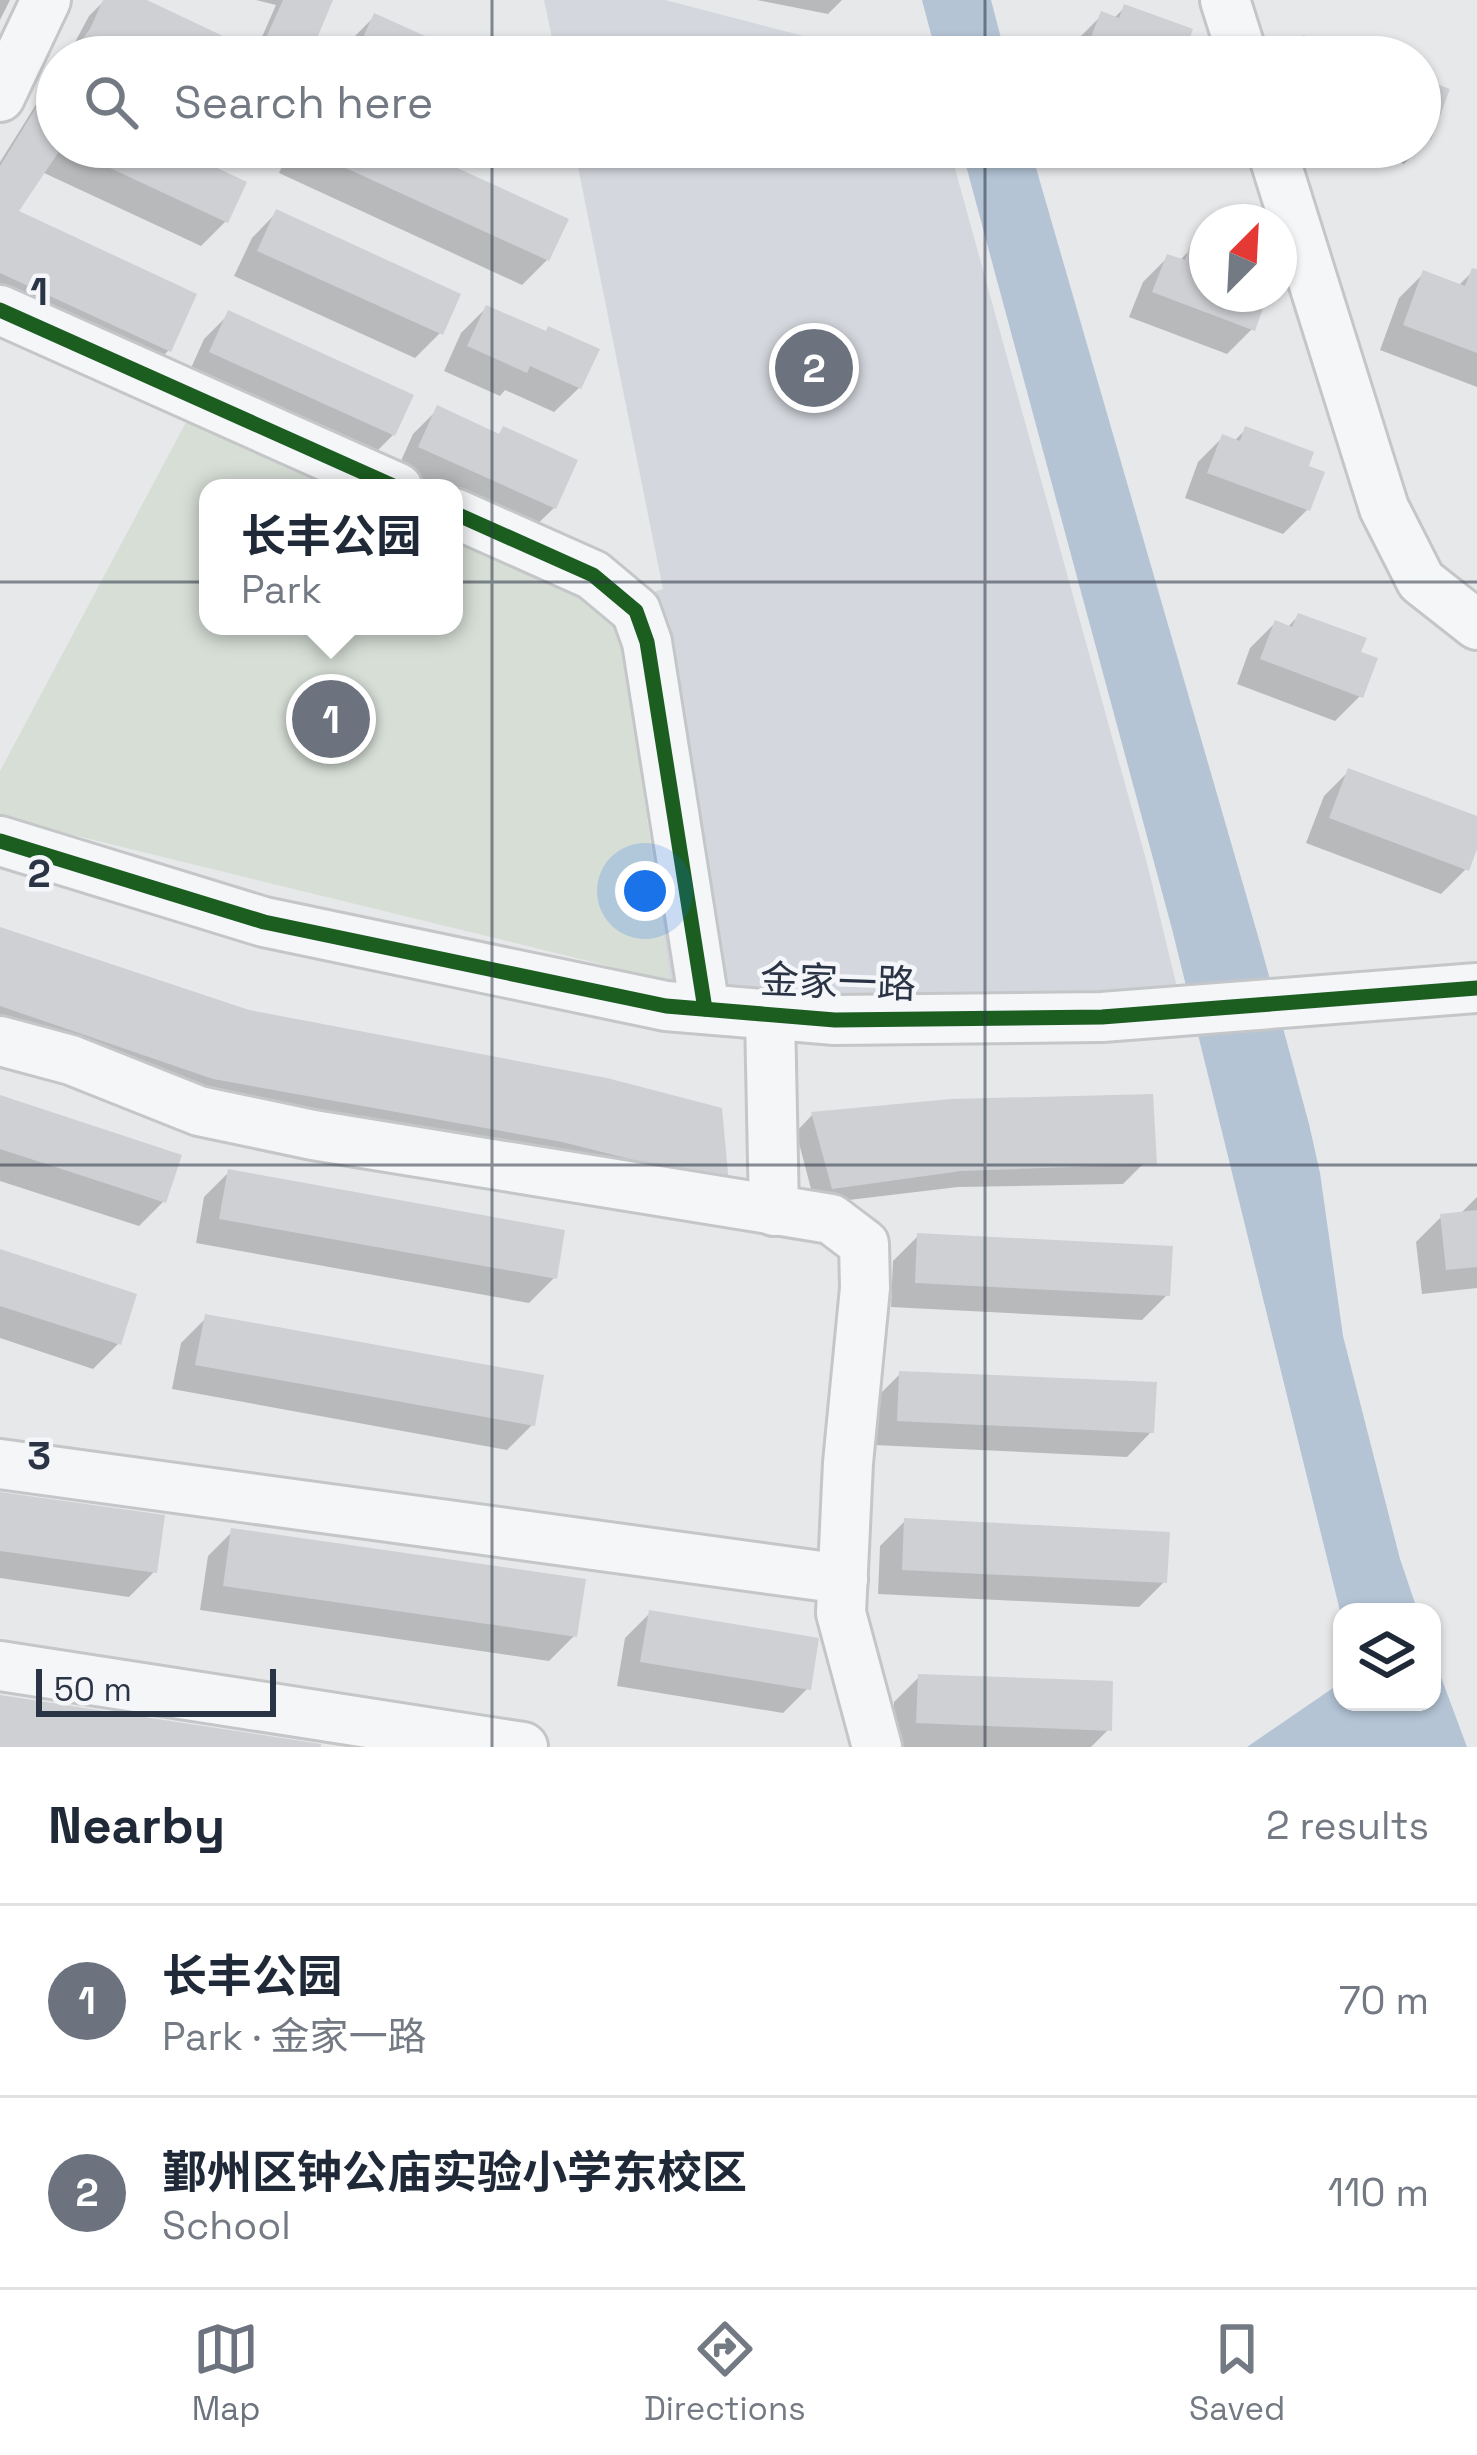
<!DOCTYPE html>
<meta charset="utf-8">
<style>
:root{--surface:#fff;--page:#f2f2f3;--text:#1f2937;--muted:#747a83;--line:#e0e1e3;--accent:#6c737f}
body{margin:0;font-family:"Space Grotesk","Noto Sans SC",sans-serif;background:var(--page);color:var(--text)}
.controls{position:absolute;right:36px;bottom:36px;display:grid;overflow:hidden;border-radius:24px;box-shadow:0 3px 9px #0004}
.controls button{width:108px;height:108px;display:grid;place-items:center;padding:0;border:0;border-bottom:3px solid var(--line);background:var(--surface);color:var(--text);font:60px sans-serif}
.compass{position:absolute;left:1189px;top:204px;width:108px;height:108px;border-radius:50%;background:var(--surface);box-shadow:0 3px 9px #0004;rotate:24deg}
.scale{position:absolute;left:36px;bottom:30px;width:240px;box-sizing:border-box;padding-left:12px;border:6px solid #2b3445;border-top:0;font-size:33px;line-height:42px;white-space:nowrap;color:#2b3445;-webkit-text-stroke:9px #f4f6f9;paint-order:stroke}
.you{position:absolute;left:645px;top:891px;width:42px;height:42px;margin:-30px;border:9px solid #fff;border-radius:50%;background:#1a73e8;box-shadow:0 0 0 18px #1a73e833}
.badge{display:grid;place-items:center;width:78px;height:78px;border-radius:50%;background:var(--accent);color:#fff;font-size:39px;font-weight:700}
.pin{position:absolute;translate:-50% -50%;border:6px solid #fff;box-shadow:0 3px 12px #0006}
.popup{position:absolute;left:199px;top:479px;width:264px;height:156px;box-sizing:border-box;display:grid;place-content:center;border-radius:24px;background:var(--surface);filter:drop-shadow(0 3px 9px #0005);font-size:39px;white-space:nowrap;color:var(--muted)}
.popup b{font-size:45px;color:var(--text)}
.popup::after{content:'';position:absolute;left:50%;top:100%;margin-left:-24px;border:24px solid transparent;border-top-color:var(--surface)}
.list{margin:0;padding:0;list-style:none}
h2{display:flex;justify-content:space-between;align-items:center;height:156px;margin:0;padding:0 48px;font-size:51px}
h2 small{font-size:39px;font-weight:400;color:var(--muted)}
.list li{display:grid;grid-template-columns:78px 1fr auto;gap:36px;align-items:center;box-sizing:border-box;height:192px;padding:0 48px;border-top:3px solid var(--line)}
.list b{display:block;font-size:45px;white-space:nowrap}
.list p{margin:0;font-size:39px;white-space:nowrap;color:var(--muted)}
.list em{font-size:39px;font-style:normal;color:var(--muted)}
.icon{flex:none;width:66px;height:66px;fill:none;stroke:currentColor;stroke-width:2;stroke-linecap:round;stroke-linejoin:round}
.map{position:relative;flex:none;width:1477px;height:1747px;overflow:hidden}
.search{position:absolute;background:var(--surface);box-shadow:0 3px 9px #0004;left:36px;right:36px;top:36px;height:132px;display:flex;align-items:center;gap:30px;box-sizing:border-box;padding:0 42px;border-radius:66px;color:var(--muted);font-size:45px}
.sheet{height:540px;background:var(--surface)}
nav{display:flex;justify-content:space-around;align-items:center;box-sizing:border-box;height:168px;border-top:3px solid var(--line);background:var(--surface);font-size:33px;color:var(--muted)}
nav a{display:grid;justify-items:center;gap:6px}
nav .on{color:var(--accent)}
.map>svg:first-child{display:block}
.built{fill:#d4d7dd}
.green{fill:#d6ded6}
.water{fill:#b4c4d5}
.shadow{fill:#0003}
.building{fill:#ced0d3}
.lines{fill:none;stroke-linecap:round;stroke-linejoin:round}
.minor-casing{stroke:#c4c6c8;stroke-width:54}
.minor{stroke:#f5f6f7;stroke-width:48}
.cycleway-casing{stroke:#f4f6f9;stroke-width:22}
.cycleway{stroke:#1b5e20;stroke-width:15}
.grid{fill:none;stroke:#2b3445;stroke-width:3;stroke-opacity:0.55}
.labels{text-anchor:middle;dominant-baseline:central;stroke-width:9;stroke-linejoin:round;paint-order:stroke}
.street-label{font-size:39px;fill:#2b3445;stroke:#f4f6f9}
.grid-label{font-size:39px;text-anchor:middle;font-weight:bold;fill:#2b3445;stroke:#f4f6f9;stroke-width:9;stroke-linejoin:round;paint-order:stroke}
</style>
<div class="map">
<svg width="1477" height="1747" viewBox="0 0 1477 1747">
<rect width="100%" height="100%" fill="#e6e8ea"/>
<g class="built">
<path d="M544,0H665L885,57H556Z"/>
<path d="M574,147H949L1148,867L1179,996L932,1003L721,992L670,981L627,667L628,601L663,589Z"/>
</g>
<path class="green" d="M191,413L365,488H208V626H454V526L616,596L670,981L0,817V771Z"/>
<g class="water">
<path d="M922,0H991L1006,57H937Z"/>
<path d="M961,147H1030L1260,943L1309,1124L1320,1173L1343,1336L1400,1559L1418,1612H1342V1619L1172,929Z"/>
<path d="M1432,1653L1467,1747H1247L1333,1688L1342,1667V1702H1432Z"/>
</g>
<g class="shadow">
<path d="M0,0H10L0,20Z"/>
<path d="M105,0H134L254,55L276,5L256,0H329L305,57H67L89,16Z"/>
<path d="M757,0H842L828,14Z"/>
<path d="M1125,7L1184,45L1197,57H1070L1077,40L1102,15L1113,19Z"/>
<path d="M375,16L465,57H343L350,41Z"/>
<path d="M1304,38L1355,57H1285Z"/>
<path d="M57,71V147H165L226,221L201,246L42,172L13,215L169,350L152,367L0,298V162Z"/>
<path d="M1420,81L1429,139L1404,164L1358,147H1420Z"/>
<path d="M291,147H404L547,260L522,285L279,173Z"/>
<path d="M276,213L440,333L415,358L234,276L252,238Z"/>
<path d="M1191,249L1207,255V294H1265L1252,329L1227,354L1129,317L1143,282L1168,257L1179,261Z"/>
<path d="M1473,271L1477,273V387L1380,350L1399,298L1424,273L1458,286Z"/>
<path d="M486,308L544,334L579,388L554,412L505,390L500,396L444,371L461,333Z"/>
<path d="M229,314L393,435L368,460L187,377L204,339Z"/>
<path d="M438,409L497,436L503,430L554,508L529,532L454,499V488H430L396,472L413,434Z"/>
<path d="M1246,429L1305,468L1308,509L1283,534L1185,498L1198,462L1223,437L1234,441Z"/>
<path d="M1298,616L1358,654L1360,696L1335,721L1237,684L1250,648L1275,623L1287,628Z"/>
<path d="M1349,771L1477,819V840L1466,869L1441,894L1306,843L1324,796Z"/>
<path d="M0,930L248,1013L607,1081L709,1200L534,1156L536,1144L523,1157L223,1104L0,1037Z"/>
<path d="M0,1098L164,1201L139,1226L0,1181Z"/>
<path d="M812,1115L1148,1159L1123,1184L958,1187L815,1204L796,1132Z"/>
<path d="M229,1172L554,1278L529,1303L196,1243L204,1197Z"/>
<path d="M1477,1197V1288L1422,1294L1416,1242L1441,1217L1459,1215Z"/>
<path d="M918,1236L1167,1295L1142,1320L891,1307L893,1261Z"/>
<path d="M0,1253L118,1344L93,1369L0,1338Z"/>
<path d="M206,1318L532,1425L507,1450L172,1389L181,1343Z"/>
<path d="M900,1374L1151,1432L1127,1457L874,1445L875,1399Z"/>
<path d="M0,1495L154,1572L129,1597L0,1578Z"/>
<path d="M905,1521L1164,1582L1139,1607L878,1594L880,1546Z"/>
<path d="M233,1531L574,1636L549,1661L200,1610L208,1556Z"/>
<path d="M650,1613L808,1688L783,1713L617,1686L625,1638Z"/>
<path d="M919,1677L1109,1729L1091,1747H893L894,1702Z"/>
</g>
<g class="building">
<path d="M103,0H147L267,57H161L130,43L123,57H69L90,29Z"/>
<path d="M283,0H333L309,57L265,40Z"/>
<path d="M1124,4L1193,29L1188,43L1204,49L1201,57H1104L1086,50L1101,11L1119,18Z"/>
<path d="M374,13L472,57H370L357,51Z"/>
<path d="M1303,35L1362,56V57H1295Z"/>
<path d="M57,74V147H62L19,211L197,294L171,352L0,273V166Z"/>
<path d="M1420,78L1450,89L1431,140L1420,136Z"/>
<path d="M65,147H172L247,182L228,223Z"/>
<path d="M300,147H411L569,219L549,261Z"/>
<path d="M276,209L461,294L443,335L257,251Z"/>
<path d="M1190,246L1207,252V294H1268L1255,331L1152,292L1167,254L1185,260Z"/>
<path d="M1472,268L1477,269V353L1403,325L1423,270L1465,286Z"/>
<path d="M486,305L546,331L548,326L600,349L581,389L530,366L527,373L467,346Z"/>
<path d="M228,310L414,395L395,436L209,352Z"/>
<path d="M437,405L499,434L503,426L578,460L556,509L418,447Z"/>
<path d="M1245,426L1314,452L1309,466L1325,472L1310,511L1207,473L1222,434L1240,441Z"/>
<path d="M1298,613L1367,638L1361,652L1378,658L1363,698L1260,659L1275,620L1292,627Z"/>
<path d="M1348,768L1477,816V849L1469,871L1329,818Z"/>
<path d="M0,927L249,1010L607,1078L722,1108L729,1184L562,1142L213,1079L0,1006Z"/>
<path d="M1153,1094L1157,1164L961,1171L832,1189L811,1112L951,1099Z"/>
<path d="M0,1095L182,1155L166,1203L0,1149Z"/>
<path d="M228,1169L565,1230L557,1279L219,1219Z"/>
<path d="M1477,1210V1267L1446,1270L1440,1214Z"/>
<path d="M917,1233L1173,1246L1170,1296L915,1283Z"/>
<path d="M0,1249L137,1294L121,1345L0,1306Z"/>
<path d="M205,1314L544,1375L535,1426L195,1365Z"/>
<path d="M899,1371L1157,1382L1154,1433L897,1421Z"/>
<path d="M0,1492L165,1515L157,1573L0,1551Z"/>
<path d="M904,1518L1170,1532L1167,1583L902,1570Z"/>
<path d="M231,1528L586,1579L577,1637L223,1586Z"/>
<path d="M649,1610L819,1638L811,1690L640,1662Z"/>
<path d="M918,1674L1113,1681L1112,1731L916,1723Z"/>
<path d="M0,1695L321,1744V1747H0Z"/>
</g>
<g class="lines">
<g class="minor-casing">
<g id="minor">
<path d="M1225,0L1243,57"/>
<path d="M0,97L46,0"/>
<path d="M1271,147L1384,508L1421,581L1477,625"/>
<path d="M0,310L398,488"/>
<path d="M454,513L593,575L636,611L647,642L705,1009"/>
<path d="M0,841L264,922L666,1006L835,1020L1102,1017L1477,988"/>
<path d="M770,1015L774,1211"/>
<path d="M0,1041L71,1060L199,1111L313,1135L831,1219L864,1244L865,1288L848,1463L841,1613L877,1747"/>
<path d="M0,1464L843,1579"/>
<path d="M0,1666L523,1747"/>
</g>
</g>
<use href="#minor" class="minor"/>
<g class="cycleway-casing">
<g id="cycleway">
<path d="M0,310L398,488"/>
<path d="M454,513L593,575L636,611L647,642L705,1009"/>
<path d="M0,841L264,922L666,1006L835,1020L1102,1017L1477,988"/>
</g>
</g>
<use href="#cycleway" class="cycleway"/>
</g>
<path class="grid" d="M492,0V57M985,0V57M492,147V1747M985,147V1747M0,582H1477M0,1165H1477"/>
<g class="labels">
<g class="street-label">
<text transform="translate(838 982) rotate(2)">金家一路</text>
</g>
</g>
<g class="grid-label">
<text x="39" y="305">1</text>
<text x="39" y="887">2</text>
<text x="39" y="1469">3</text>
</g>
</svg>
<div class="controls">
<button><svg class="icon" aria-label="layers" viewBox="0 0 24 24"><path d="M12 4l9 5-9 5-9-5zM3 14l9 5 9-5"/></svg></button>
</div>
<svg class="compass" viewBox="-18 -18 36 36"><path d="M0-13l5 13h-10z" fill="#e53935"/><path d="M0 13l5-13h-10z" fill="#747a83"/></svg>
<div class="scale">50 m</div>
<div class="you"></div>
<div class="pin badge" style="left:331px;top:719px">1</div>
<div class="popup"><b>长丰公园</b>Park</div>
<div class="pin badge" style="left:814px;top:368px">2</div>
<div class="search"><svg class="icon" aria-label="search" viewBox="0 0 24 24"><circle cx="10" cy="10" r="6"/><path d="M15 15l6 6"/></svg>Search here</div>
</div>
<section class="sheet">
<h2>Nearby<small>2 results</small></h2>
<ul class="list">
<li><span class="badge">1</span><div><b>长丰公园</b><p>Park · 金家一路</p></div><em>70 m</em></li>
<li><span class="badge">2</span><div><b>鄞州区钟公庙实验小学东校区</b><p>School</p></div><em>110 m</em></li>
</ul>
</section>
<nav>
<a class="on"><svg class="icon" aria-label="map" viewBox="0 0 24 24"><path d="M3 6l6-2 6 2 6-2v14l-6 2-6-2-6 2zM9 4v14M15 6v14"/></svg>Map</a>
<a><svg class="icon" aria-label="directions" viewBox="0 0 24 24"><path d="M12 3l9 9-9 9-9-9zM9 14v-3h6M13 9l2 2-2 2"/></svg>Directions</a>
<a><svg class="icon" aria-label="saved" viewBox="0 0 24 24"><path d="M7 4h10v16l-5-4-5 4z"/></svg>Saved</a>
</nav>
